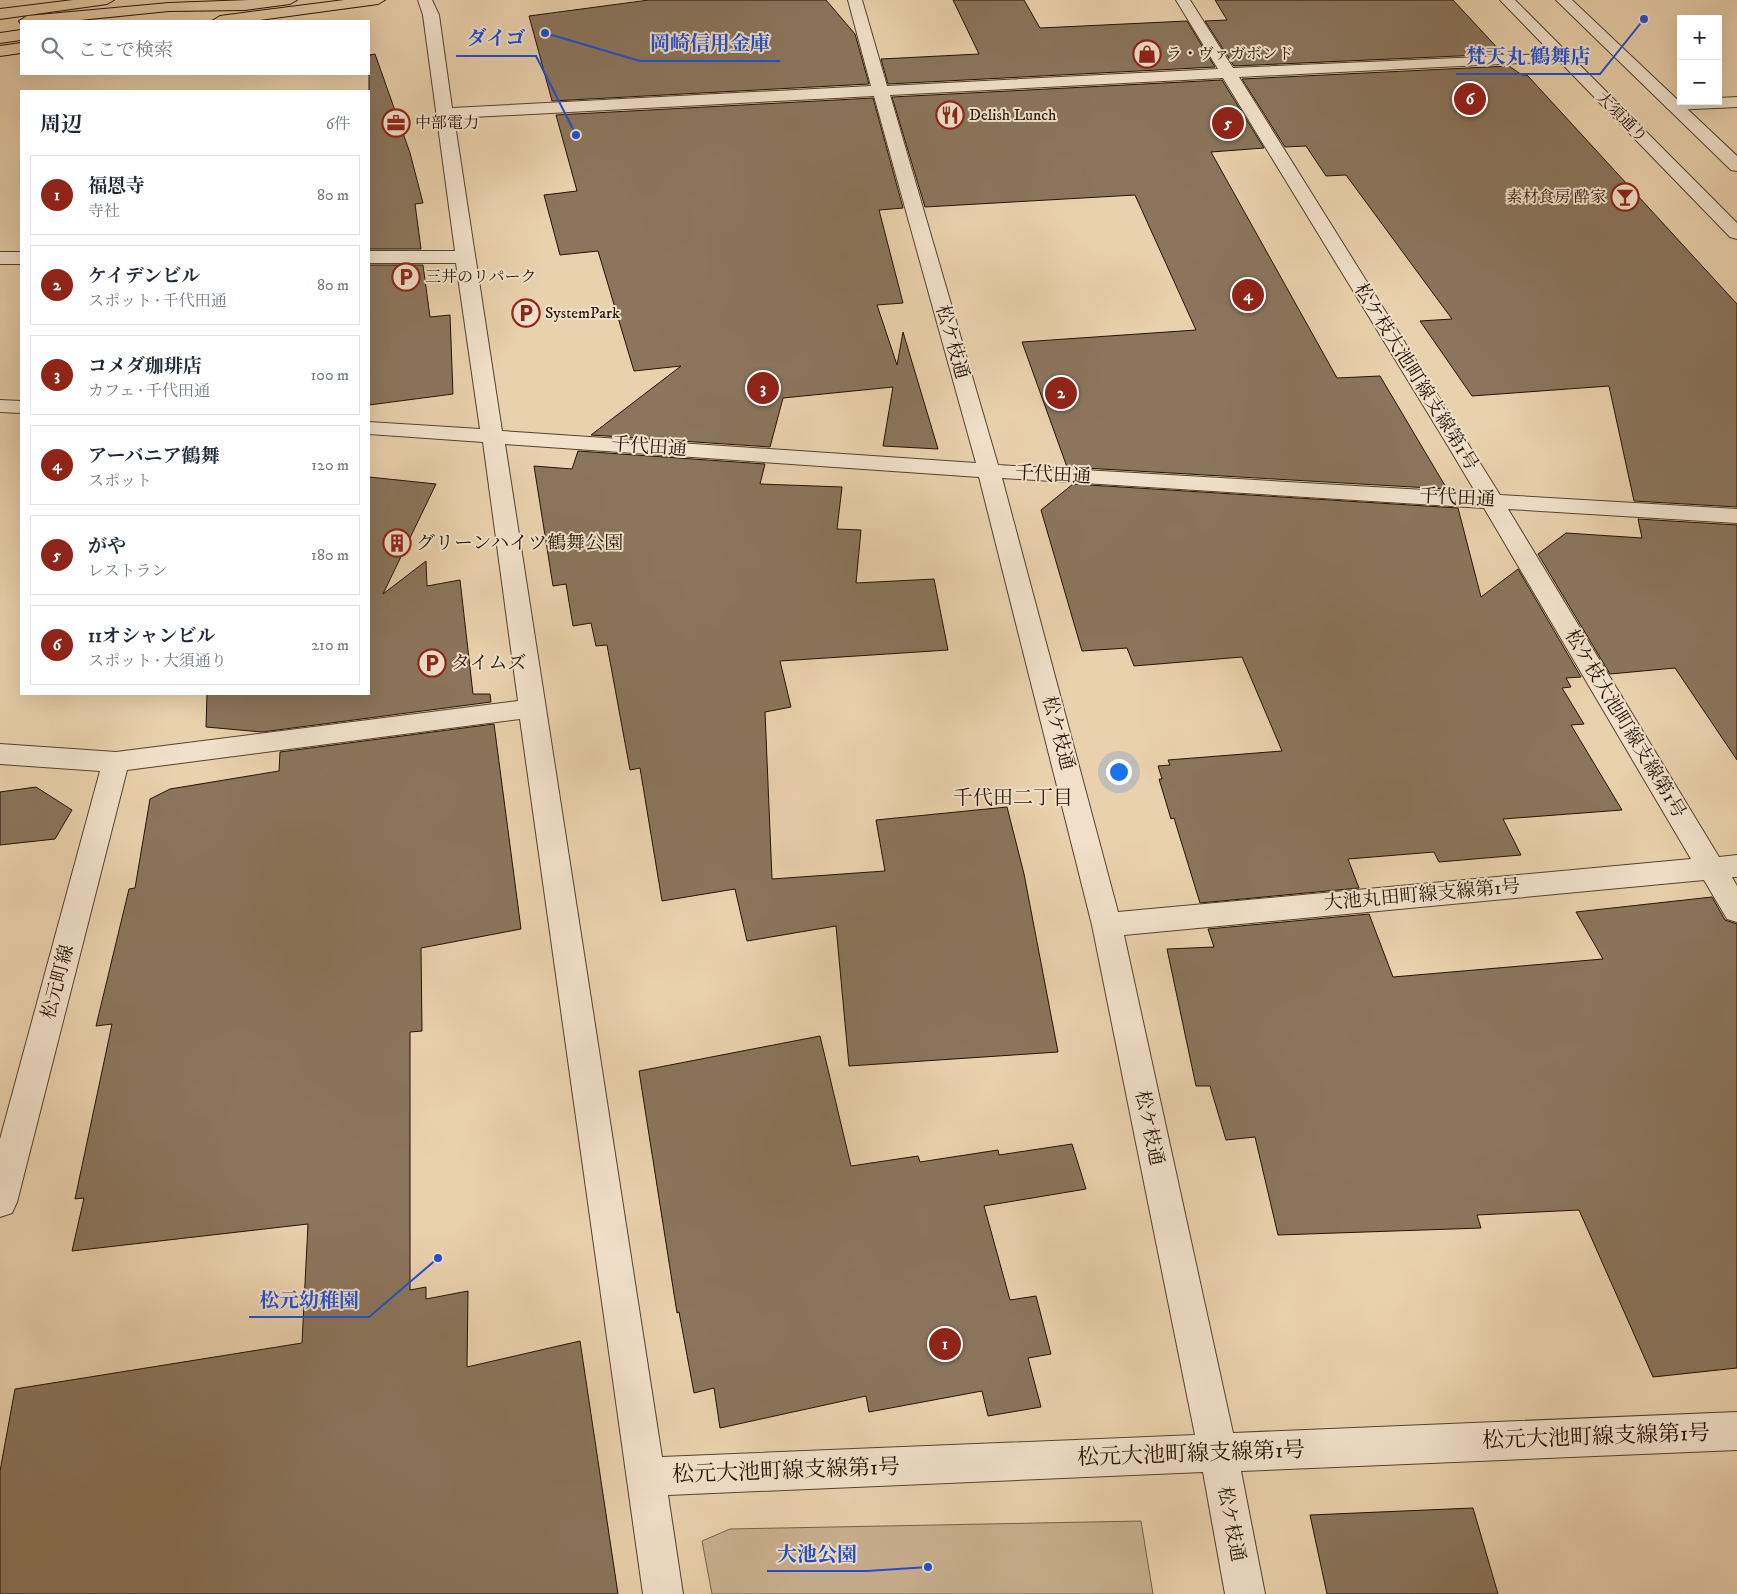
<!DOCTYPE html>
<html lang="ja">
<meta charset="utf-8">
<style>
:root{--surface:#fff;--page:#f2f2f3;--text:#1f2937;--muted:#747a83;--line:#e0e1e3;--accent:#8f2418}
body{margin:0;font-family:"IM FELL DW Pica","Noto Serif JP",serif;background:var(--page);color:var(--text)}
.controls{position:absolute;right:15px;top:15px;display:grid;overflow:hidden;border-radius:0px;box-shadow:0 5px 20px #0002}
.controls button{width:45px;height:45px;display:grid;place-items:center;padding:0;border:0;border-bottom:1px solid var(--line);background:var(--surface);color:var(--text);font:25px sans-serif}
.you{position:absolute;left:1118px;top:771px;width:18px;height:18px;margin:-12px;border:4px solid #fff;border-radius:50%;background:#1a73e8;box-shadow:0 0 0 8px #1a73e833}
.badge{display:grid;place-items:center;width:32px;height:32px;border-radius:50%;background:var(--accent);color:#fff;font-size:16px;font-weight:700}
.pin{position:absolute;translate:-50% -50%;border:2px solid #fff;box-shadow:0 1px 5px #0006}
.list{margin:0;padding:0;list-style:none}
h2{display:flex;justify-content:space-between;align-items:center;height:65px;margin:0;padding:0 20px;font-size:21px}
h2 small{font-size:16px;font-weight:400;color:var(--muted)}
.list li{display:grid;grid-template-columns:32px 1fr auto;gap:15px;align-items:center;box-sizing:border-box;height:80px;margin:0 10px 10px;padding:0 10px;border:1px solid var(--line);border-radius:0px}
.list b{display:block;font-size:19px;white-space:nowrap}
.list p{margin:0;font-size:16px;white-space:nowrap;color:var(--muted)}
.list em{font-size:16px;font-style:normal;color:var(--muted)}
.icon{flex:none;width:28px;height:28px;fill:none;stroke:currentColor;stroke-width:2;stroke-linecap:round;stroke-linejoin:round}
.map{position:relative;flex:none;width:1737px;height:1594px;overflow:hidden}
.search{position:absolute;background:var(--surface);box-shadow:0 5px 20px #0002;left:20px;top:20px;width:350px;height:55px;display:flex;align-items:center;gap:12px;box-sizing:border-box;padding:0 18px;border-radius:0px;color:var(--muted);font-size:19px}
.panel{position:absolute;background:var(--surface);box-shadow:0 5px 20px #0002;left:20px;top:90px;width:350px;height:605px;border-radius:0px}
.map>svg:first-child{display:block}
.green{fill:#c9b190;stroke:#77624a}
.building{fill:#8b755c;stroke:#251204}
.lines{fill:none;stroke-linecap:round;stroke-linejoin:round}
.minor-casing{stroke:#56422e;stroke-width:2}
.tertiary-casing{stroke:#56422e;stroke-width:2}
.primary-casing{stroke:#251204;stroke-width:2}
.motorway-casing{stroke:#251204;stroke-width:2}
.minor{fill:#f1e1ca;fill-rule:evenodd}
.tertiary{fill:#f1e1ca;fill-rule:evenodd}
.primary{fill:#ead1ad;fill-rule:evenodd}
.motorway{fill:#ead1ad;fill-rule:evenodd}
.labels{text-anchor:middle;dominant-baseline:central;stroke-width:4;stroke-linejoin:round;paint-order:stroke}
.far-poi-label{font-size:16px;fill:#251204;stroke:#f1e1ca;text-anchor:start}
.far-street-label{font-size:16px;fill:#251204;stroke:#f1e1ca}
.street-label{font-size:19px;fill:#251204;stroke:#f1e1ca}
.poi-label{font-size:19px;fill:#251204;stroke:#f1e1ca;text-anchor:start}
.neighbourhood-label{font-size:20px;fill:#251204;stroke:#f1e1ca}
.near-street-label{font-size:22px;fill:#251204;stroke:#f1e1ca}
.leader{fill:none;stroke:#1d4ed8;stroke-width:2}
.callout-dot{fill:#1d4ed8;stroke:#f1e1ca;stroke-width:2}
.callout-label{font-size:20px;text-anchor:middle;font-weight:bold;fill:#1d4ed8;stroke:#f1e1ca;stroke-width:4;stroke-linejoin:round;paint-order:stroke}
</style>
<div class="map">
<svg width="1737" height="1594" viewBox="0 0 1737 1594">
<rect width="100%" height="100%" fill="#ead1ad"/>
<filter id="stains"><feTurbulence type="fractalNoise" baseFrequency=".004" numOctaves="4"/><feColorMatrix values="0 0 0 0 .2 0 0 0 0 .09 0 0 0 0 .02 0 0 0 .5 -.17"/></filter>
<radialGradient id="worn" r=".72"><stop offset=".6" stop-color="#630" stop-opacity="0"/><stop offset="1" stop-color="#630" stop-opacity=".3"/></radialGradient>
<path class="green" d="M1141,1521L1153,1594H712L702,1541L730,1529Z"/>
<g class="building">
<path d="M649,0H826L855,34L869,84L552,101L529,16Z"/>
<path d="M953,0H1024L1040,28L1187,21L1215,67L888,84L881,59L979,54Z"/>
<path d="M1215,0H1453L1503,54L1234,66L1205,21L1227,20Z"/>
<path d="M375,54L410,153L423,203L415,204L421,249H369V55Z"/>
<path d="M1509,66L1522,75H1527L1737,304V507L1634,501L1609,386L1472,396L1420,321L1452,319L1346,175L1326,176L1306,146L1285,147L1242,79Z"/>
<path d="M1222,80L1264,148L1211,152L1337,378L1380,376L1447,489L1067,467L1022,342L1196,330L1135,195L925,207L892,97Z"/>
<path d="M873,98L903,208L879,210L903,303L877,305L897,365L903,332L938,449L883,446L893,387L783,398L770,447L591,435L681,366L634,371L598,251L560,255L544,195L577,191L556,115Z"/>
<path d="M369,265H423L430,317L450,315L453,394L369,405Z"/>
<path d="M578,451L765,464L760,484L842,487L837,529L861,530L856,583L934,579L948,650L780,661L791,707L765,712L772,879L885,871L876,820L1007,807L1024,874L1058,1052L849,1066L836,926L747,941L735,889L662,901L640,768L630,770L607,645L596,646L591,623L573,626L566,584L553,586L534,466L572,469Z"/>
<path d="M369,477L436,484L383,594L426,561L427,586L460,580L473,694H490L491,702L262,732L206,727L207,694H369Z"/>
<path d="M1073,484L1458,508L1481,597L1518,569L1581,677L1566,678L1571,687L1562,688L1584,724L1571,725L1622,810L1503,819L1521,855L1439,862L1434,852L1348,859L1359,888L1200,903L1174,818L1171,819L1159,779H1162L1158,766L1170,765L1168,760L1282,751L1242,657L1134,666L1127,648L1082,651L1041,510Z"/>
<path d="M1638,519L1737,525V760L1675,668L1610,674L1538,554L1566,533L1642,538Z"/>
<path d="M494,724L521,929L421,948L422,1031L410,1032V1290L426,1287V1299L468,1291L467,1367L580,1341L618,1594H0V1471L15,1389L302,1343L308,1224L72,1251L84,1198L75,1199L112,1024L96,1026L129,889L135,888L150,799L170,789L279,771L280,752Z"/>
<path d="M36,787L72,810L55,839L0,845V792Z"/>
<path d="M1712,897L1725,920L1737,924V1368L1653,1377L1579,1210L1477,1215L1481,1228L1278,1235L1255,1137L1226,1140L1210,1086H1196L1167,949L1214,947L1208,929L1369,914L1393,977L1603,959L1576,912Z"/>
<path d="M820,1036L851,1166L918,1156L920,1162L998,1150L999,1155L1072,1144L1086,1189L984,1206L1010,1300L1036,1296L1051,1354L1028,1358L1041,1407L988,1416L982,1391L869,1412L866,1396L720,1428L714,1388L694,1393L679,1312L677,1313L639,1071Z"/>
<path d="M1473,1508L1498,1594H1327L1310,1515Z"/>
</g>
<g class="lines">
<g class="minor-casing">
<g id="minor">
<path d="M418,0H432L439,15L452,108L871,86L848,0H862L887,86L1218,69L1176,0H1190L1233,68L1568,53L1570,56L1568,59L1562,61L1239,77L1500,495L1737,509V523L1508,509L1719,857L1737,855V877H1732L1737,886V922L1727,919L1704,880L1124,935L1233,1433L1737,1412V1450L1241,1471L1265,1594H1225L1203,1472L668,1495L683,1594H643L520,719L127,770L17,1202L12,1213L0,1217V1139L100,771L0,764V744L116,752L518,701L483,442L369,434V422L480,429L456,263H369V251H455L423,15ZM1223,78L1448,446L1476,493L998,465L890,95ZM874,96L976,463L502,431L454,118ZM505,444L979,477L1092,925L1195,1435L662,1457ZM1002,478L1484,508L1691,859L1118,912Z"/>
<path d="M1737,97V107L1673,110L1667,108L1665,105L1667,102L1673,100L1718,101V98Z"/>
<rect x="0" y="252" width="21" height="12"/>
<path d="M0,400L21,401V413L0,412Z"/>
</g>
</g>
<g class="tertiary-casing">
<g id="tertiary">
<path d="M1500,0H1515L1737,223V239L1730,237Z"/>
<path d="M1556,0H1572L1737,156V171L1731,170Z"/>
</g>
</g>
<g class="primary-casing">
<g id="primary">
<path d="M73,0H114L107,4L0,19V9Z"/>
<path d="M344,0H385L378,4L252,21H212L220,16Z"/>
<path d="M21,43V53L0,56V46Z"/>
</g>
</g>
<g class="motorway-casing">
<g id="motorway">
<path d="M249,0H297L290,4L245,10L169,11L70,21H21V24L19,21L27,16L169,3Z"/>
<path d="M21,30V40L0,43V33Z"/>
</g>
</g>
<use href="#minor" class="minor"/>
<use href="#tertiary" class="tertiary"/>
<use href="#primary" class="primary"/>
<use href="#motorway" class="motorway"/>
</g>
<defs>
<g id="shop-ring" transform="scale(1.4375)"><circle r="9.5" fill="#f1e1ca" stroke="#8f2418" stroke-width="1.5"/><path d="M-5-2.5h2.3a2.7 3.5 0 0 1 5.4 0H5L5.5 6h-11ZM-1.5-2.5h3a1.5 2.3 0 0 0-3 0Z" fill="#8f2418"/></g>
<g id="restaurant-ring" transform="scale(1.4375)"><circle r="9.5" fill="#f1e1ca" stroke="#8f2418" stroke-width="1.5"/><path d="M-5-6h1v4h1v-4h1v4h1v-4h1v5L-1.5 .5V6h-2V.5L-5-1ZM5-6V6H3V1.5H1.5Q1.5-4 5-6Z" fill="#8f2418"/></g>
<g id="office-ring" transform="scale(1.4375)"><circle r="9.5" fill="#f1e1ca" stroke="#8f2418" stroke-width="1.5"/><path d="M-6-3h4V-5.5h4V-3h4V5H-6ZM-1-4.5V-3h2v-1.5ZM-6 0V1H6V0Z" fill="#8f2418"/></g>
<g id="bar-ring" transform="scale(1.4375)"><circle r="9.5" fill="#f1e1ca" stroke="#8f2418" stroke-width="1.5"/><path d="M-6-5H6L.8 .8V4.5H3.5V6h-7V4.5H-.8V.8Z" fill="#8f2418"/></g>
<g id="parking-ring" transform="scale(1.4375)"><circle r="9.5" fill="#f1e1ca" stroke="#8f2418" stroke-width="1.5"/><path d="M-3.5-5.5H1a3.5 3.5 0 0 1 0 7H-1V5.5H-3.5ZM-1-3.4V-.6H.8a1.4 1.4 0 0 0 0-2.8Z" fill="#8f2418"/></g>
<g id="building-ring" transform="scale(1.4375)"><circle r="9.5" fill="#f1e1ca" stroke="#8f2418" stroke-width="1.5"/><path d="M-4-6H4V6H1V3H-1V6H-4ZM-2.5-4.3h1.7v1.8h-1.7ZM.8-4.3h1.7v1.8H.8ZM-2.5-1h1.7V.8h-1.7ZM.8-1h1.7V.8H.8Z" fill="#8f2418"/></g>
</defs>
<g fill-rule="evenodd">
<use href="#shop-ring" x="1147" y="54"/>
<use href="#restaurant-ring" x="950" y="115"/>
<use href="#office-ring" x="396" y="123"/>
<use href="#bar-ring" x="1625" y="197"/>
<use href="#parking-ring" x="406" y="277"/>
<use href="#parking-ring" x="526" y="313"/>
<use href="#building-ring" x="397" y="543"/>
<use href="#parking-ring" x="432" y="663"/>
</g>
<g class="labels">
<g class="far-poi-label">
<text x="1166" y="54">ラ・ヴァガボンド</text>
<text x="969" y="115">Delish Lunch</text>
<text x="415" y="123">中部電力</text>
<text x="1606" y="197" text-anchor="end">素材食房 酔家</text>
<text x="425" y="277">三井のリパーク</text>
<text x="545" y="313">SystemPark</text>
</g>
<g class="far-street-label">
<text transform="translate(1622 117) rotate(45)">大須通り</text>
</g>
<g class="street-label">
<text transform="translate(952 342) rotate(74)">松ケ枝通</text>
<text transform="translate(1416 377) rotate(58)">松ケ枝大池町線支線第1号</text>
<text transform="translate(649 447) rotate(4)">千代田通</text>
<text transform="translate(1053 475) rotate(3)">千代田通</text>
<text transform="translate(1457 498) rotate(3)">千代田通</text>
<text transform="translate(1625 724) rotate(59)">松ケ枝大池町線支線第1号</text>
<text transform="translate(1058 733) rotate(75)">松ケ枝通</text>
<text transform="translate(1422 895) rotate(-5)">大池丸田町線支線第1号</text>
<text transform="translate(58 982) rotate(-75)">松元町線</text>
<text transform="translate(1149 1128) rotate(78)">松ケ枝通</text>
<text transform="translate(1231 1524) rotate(79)">松ケ枝通</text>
</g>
<g class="poi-label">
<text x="416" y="543">グリーンハイツ鶴舞公園</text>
<text x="451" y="663">タイムズ</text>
</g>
<g class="neighbourhood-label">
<text x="1013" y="798">千代田二丁目</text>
</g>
<g class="near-street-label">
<text transform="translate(1596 1437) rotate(-2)">松元大池町線支線第1号</text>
<text transform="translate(1191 1454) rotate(-2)">松元大池町線支線第1号</text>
<text transform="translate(786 1471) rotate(-2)">松元大池町線支線第1号</text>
</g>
</g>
<path class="leader" d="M576 135L536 56H456M545 33L640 61H780M1644 19L1600 74H1456M438 1258L369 1317H249M928 1567L867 1571H767"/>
<g class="callout-dot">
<circle cx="576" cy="135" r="5"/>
<circle cx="545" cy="33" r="5"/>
<circle cx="1644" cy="19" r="5"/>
<circle cx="438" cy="1258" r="5"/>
<circle cx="928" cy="1567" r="5"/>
</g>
<g class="callout-label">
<text x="496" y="45">ダイゴ</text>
<text x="710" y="50">岡崎信用金庫</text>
<text x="1528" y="63">梵天丸 鶴舞店</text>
<text x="309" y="1307">松元幼稚園</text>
<text x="817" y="1561">大池公園</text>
</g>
<rect width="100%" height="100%" filter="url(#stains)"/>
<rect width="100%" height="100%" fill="url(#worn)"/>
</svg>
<div class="controls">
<button>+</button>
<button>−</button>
</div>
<div class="you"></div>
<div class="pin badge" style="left:945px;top:1344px">1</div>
<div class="pin badge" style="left:1061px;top:393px">2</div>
<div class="pin badge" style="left:763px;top:388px">3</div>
<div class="pin badge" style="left:1248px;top:295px">4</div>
<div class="pin badge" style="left:1228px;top:123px">5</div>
<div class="pin badge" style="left:1470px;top:99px">6</div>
<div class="search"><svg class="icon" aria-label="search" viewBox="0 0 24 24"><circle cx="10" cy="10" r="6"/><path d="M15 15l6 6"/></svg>ここで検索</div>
<section class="panel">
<h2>周辺<small>6件</small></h2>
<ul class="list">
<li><span class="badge">1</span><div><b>福恩寺</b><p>寺社</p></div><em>80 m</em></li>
<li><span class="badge">2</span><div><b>ケイデンビル</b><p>スポット · 千代田通</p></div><em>80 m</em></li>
<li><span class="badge">3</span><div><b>コメダ珈琲店</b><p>カフェ · 千代田通</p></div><em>100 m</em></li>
<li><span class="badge">4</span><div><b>アーバニア鶴舞</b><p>スポット</p></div><em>120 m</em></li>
<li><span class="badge">5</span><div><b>がや</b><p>レストラン</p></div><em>180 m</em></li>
<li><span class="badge">6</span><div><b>11オシャンビル</b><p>スポット · 大須通り</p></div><em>210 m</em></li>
</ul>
</section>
</div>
